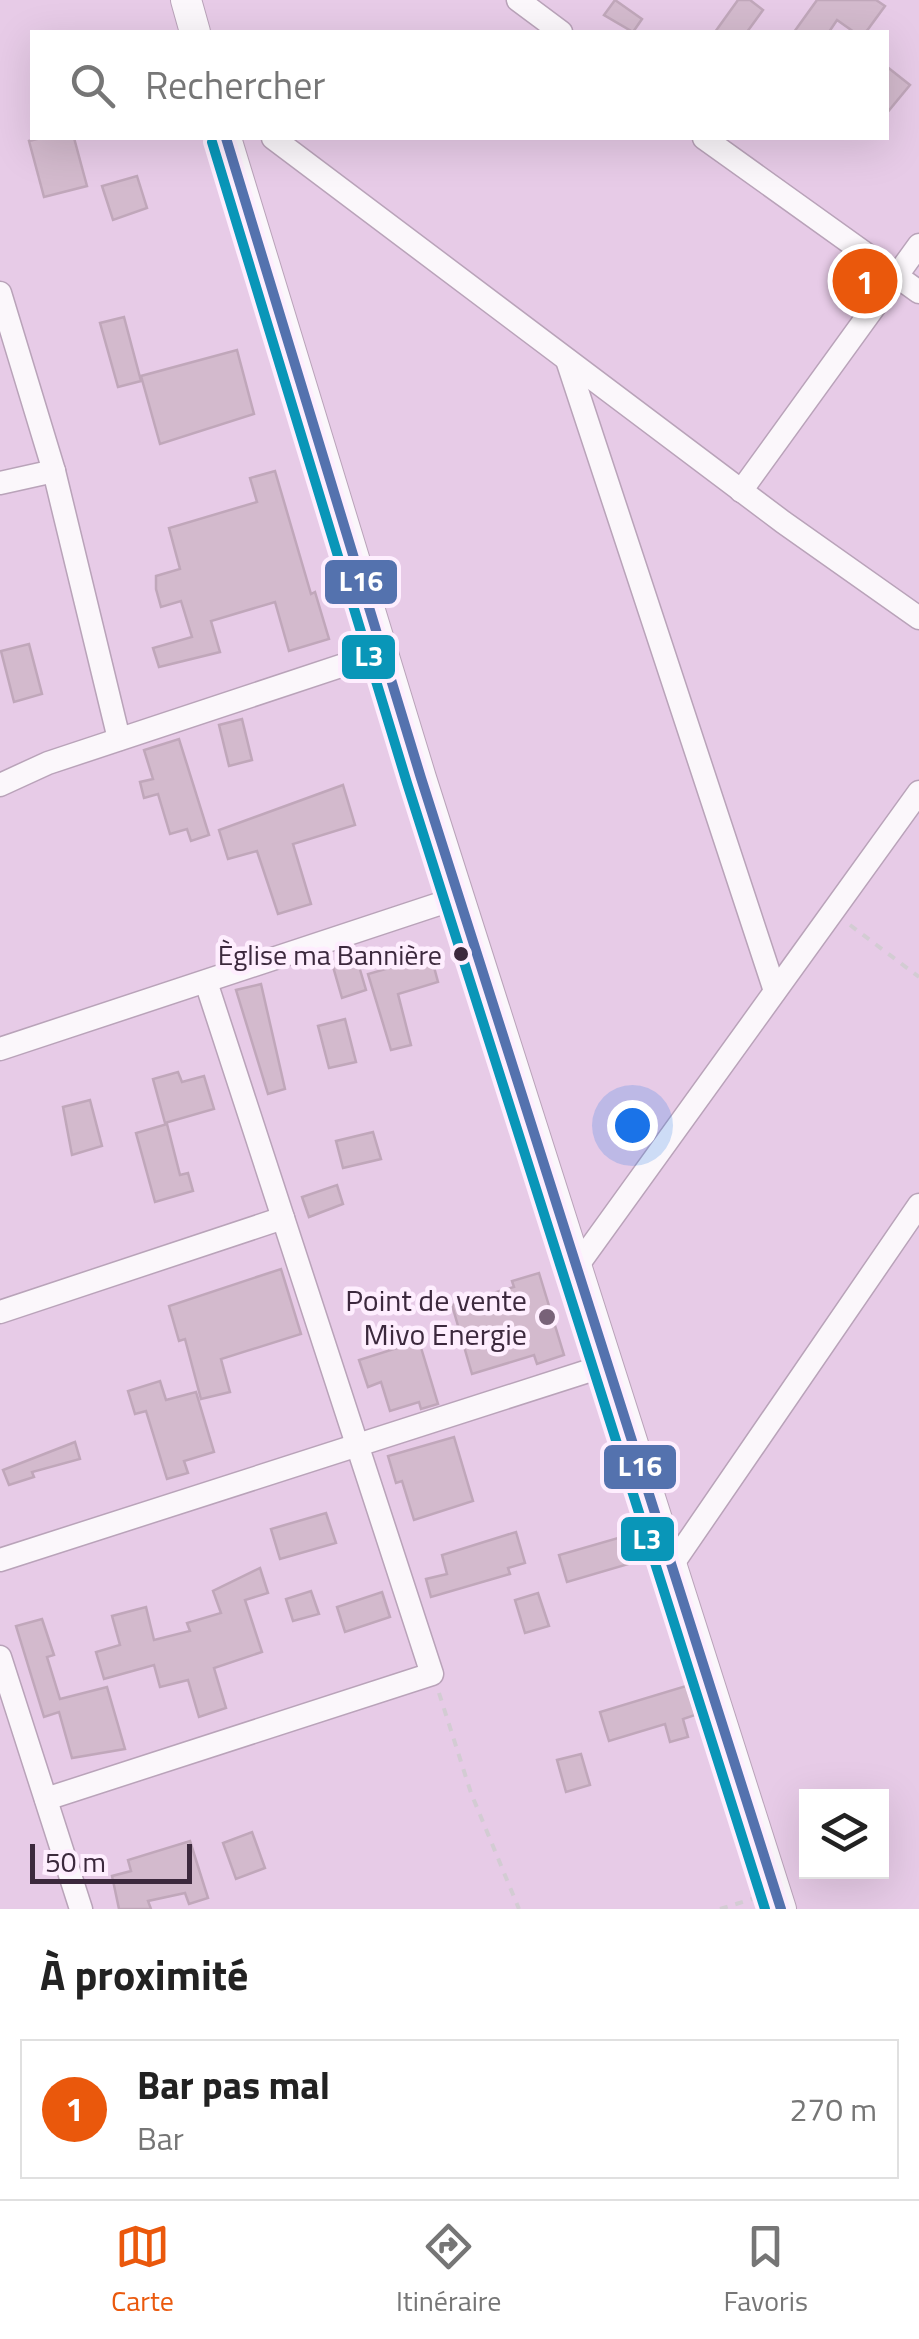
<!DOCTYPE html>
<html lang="fr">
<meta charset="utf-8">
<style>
:root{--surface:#fff;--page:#f2f2f2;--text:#222;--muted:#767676;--line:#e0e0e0;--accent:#ea580c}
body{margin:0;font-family:"Titillium Web",sans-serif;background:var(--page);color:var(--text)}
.controls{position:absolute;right:30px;bottom:30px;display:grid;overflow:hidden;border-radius:0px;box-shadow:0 10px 40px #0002}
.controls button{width:90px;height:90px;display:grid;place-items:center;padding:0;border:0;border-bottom:2px solid var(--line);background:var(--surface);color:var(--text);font:50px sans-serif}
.scale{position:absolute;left:30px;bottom:25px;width:162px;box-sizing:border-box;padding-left:10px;border:5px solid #3c293d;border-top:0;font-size:28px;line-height:35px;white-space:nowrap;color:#3c293d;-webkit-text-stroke:8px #feeefe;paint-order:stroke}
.you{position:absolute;left:632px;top:1125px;width:35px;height:35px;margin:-25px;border:8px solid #fff;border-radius:50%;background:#1a73e8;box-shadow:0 0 0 15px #1a73e833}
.badge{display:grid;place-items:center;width:65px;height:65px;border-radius:50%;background:var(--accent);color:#fff;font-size:32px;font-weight:700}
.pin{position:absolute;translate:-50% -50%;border:5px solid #fff;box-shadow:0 2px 10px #0006}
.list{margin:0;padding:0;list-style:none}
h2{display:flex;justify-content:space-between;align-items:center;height:130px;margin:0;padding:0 40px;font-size:42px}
h2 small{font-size:32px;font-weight:400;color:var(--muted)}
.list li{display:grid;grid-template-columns:65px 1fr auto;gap:30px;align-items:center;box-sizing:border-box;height:140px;margin:0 20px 20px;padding:0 20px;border:2px solid var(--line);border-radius:0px}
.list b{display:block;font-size:38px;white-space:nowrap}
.list p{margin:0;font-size:32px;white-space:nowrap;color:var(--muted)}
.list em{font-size:32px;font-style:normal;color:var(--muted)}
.icon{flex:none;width:55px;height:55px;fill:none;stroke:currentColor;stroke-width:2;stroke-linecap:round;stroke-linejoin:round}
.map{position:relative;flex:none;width:919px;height:1909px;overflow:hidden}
.search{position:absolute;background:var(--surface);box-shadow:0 10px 40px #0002;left:30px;right:30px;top:30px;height:110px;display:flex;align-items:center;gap:25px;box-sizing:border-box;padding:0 35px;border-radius:0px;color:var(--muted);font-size:38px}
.sheet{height:290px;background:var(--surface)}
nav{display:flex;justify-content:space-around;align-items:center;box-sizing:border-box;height:140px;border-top:2px solid var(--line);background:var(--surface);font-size:28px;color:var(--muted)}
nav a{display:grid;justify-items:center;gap:5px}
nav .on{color:var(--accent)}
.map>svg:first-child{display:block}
.building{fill:#d3bacd;stroke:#c0a7ba;stroke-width:2.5}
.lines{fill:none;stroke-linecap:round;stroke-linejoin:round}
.minor-casing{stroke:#b9a3b9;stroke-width:25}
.secondary-casing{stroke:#b9a3b9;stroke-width:32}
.path{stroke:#d3ccd3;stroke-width:4;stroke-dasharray:8 8;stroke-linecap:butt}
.minor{stroke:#fbf7fb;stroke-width:22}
.secondary{stroke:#fbf7fb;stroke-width:30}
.bus-1-casing{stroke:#feeefe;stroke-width:18}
.bus-2-casing{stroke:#feeefe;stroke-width:18}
.bus-1{stroke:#5472ae;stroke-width:10}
.bus-2{stroke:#0996b8;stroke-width:10}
.bus-dot{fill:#3c293d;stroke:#feeefe;stroke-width:4}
.poi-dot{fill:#786278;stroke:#feeefe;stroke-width:4}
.labels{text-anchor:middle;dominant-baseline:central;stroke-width:9;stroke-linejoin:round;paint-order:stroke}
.bus-label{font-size:28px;fill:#3c293d;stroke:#feeefe;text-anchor:end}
.poi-label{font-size:30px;fill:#3c293d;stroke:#feeefe;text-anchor:end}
.line-badge{stroke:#feeefe;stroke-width:4}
.badge-label{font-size:28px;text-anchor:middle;font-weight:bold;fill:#fff}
</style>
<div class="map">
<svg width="919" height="1909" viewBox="0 0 919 1909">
<rect width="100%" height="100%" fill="#e7cbe7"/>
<g class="building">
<path d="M615,0L642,19L633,32L604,15Z"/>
<path d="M738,0H750L763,10L747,32H715Z"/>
<path d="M817,0H876L885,6L866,32H854L837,20L829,32H794Z"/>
<path d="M886,66L910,85L886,114Z"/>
<path d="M41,138H74L87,186L44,197L29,141Z"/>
<path d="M137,176L147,208L113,220L102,186Z"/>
<path d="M124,317L141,381L118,387L100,323Z"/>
<path d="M237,350L254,414L160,444L141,376Z"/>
<path d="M275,471L311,594L315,592L329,639L289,651L275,602L211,621L220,652L159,667L153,648L192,637L181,601L161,607L156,589V576L180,569L169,528L257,502L250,478Z"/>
<path d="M29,644L42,694L14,702L1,651Z"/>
<path d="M242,719L252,760L229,766L219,725Z"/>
<path d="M179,739L209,835L191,841L187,829L170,834L158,794L144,798L140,782L153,779L144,750Z"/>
<path d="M343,785L355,825L293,844L311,904L278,914L257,851L228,859L219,830Z"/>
<path d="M356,956L366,990L342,998L332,963Z"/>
<path d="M431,956L438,982L398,994L411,1045L391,1050L368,974Z"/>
<path d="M261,984L285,1089L268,1094L236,990Z"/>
<path d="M345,1019L356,1062L329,1068L318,1026Z"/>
<path d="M178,1072L182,1082L204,1076L214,1109L165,1123L153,1079Z"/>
<path d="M90,1100L102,1146L72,1155L63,1107Z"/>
<path d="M167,1124L180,1175L188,1173L193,1191L155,1202L136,1133Z"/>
<path d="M373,1132L381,1159L343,1168L336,1141Z"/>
<path d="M337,1185L343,1204L309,1217L302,1197Z"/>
<path d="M281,1269L301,1334L221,1359L230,1392L201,1399L185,1339L179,1341L169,1306Z"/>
<path d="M539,1273L564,1355L537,1364L534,1355L472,1374L452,1305L514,1287L512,1281Z"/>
<path d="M419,1341L438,1404L421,1409L419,1402L390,1411L381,1382L368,1387L359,1360Z"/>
<path d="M160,1381L166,1400L196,1392L214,1452L184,1461L188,1473L167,1479L146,1411L135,1414L128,1391Z"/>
<path d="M454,1437L473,1501L414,1520L402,1481L396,1483L388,1456Z"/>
<path d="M75,1442L80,1459L32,1472L34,1477L9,1485L3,1470Z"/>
<path d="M326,1513L336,1543L280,1559L271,1529Z"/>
<path d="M516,1532L525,1563L508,1568L510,1574L431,1597L426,1579L447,1574L442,1555Z"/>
<path d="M625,1536L632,1563L567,1582L559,1555Z"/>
<path d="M260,1568L268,1593L245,1600L262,1652L214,1668L226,1708L199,1717L188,1680L160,1687L154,1665L104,1679L96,1652L120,1645L112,1616L146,1607L154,1640L190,1631L187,1623L221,1613L213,1591Z"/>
<path d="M311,1591L319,1614L293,1621L286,1599Z"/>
<path d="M382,1592L390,1617L345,1632L337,1607Z"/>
<path d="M538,1593L549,1626L525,1633L515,1600Z"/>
<path d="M42,1619L54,1655L47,1657L60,1699L107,1687L125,1749L72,1758L59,1712L44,1717L16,1626Z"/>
<path d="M686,1686L695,1715L683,1719L688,1737L670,1742L665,1724L609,1741L600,1712Z"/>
<path d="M581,1754L590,1785L566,1792L557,1760Z"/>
<path d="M252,1832L265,1868L236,1879L223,1843Z"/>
<path d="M190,1841L208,1898L189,1904L185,1893L148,1901L151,1909H119L112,1876L131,1871L128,1860Z"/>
</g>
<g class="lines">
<g class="minor-casing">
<g id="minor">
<path d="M518,0L561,32"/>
<path d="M273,138L783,522L919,618"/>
<path d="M704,138L919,292"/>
<path d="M0,293L54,471L119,739"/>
<path d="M567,360L775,991"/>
<path d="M0,483L54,471"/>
<path d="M741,491L919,245"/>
<path d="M0,785L48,763L383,652"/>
<path d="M0,1049L460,897"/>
<path d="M575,1269L919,792"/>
<path d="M0,1312L283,1218"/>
<path d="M0,1560L607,1365"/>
<path d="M672,1565L919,1205"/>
<path d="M0,1657L81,1909"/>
<path d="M46,1799L432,1674L206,982"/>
</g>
</g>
<g class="secondary-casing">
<g id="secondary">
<path d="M186,0L195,32"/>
<path d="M226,138L421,778L781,1909"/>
</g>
</g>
<g class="path">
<path d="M850,925L919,977"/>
<path d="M439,1693L471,1793L519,1909"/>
<path d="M720,1909L752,1899"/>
</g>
<use href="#minor" class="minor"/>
<use href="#secondary" class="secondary"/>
<g class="bus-1-casing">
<path id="bus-1" d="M226,138L421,778L781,1909"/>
</g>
<g class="bus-2-casing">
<path id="bus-2" d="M212,142L407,783L765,1909"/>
</g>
<use href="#bus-1" class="bus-1"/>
<use href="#bus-2" class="bus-2"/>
</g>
<circle class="bus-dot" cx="461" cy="954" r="9"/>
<circle class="poi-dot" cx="547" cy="1317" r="10"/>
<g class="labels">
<g class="bus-label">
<text x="442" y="954">Èglise ma Bannière</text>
</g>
<g class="poi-label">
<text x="527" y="1300">Point de vente<tspan x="527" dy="34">Mivo Energie</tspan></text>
</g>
</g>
<g class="line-badge">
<rect x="323" y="558" width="76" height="48" rx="10" fill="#5472ae"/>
<rect x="340" y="633" width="57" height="48" rx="10" fill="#0996b8"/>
<rect x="602" y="1443" width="76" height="48" rx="10" fill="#5472ae"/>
<rect x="619" y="1515" width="57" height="48" rx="10" fill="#0996b8"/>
</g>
<g class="badge-label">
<text x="361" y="591">L16</text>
<text x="369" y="666">L3</text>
<text x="640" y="1476">L16</text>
<text x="647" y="1549">L3</text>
</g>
</svg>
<div class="controls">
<button><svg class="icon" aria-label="layers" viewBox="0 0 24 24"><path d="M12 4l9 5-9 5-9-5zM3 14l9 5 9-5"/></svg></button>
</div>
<div class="scale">50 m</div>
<div class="you"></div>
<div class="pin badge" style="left:865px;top:281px">1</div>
<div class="search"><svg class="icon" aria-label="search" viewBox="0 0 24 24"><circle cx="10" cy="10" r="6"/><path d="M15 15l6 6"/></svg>Rechercher</div>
</div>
<section class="sheet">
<h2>À proximité<small></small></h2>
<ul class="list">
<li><span class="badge">1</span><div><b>Bar pas mal</b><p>Bar</p></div><em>270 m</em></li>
</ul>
</section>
<nav>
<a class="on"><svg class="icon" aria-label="map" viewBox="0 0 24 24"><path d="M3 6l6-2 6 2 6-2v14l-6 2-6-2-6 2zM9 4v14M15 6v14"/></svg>Carte</a>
<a><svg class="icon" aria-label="directions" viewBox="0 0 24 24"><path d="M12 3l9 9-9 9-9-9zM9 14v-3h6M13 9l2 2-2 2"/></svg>Itinéraire</a>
<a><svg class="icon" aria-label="saved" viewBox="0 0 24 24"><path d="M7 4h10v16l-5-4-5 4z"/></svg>Favoris</a>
</nav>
